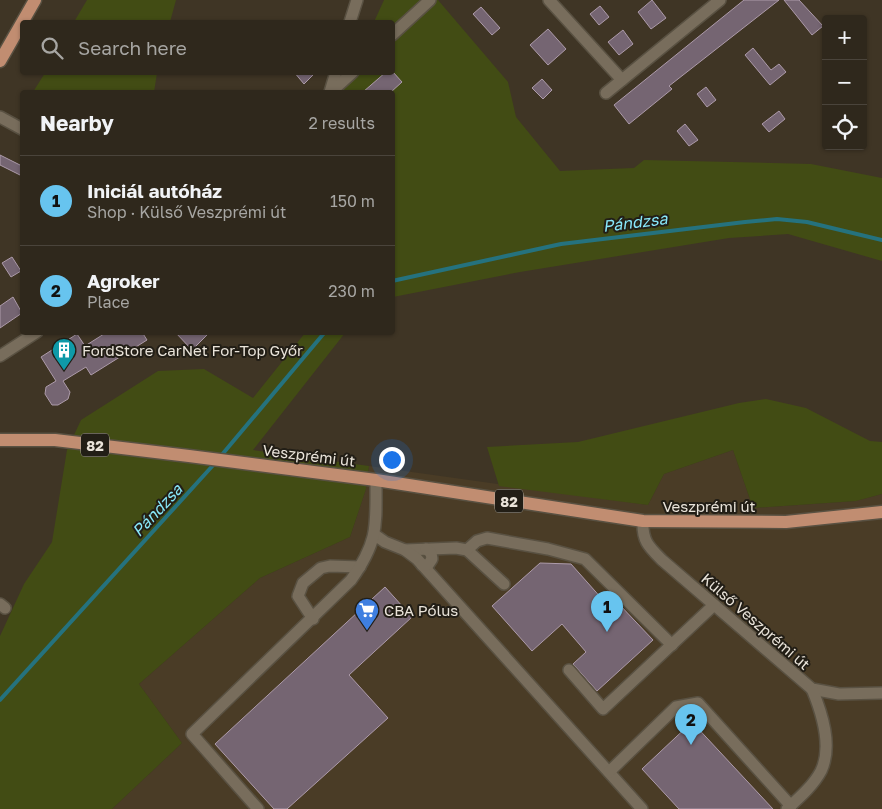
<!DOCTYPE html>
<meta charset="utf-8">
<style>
:root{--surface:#2f281c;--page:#3b3429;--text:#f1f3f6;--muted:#a7a6a3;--line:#4a443b;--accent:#67c4ef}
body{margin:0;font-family:"Golos Text",sans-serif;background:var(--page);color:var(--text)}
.controls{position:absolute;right:15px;top:15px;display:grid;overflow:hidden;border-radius:5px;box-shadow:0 1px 4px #0004}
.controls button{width:45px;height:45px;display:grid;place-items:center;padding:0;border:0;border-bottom:1px solid var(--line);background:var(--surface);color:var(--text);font:25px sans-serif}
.you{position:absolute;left:391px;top:459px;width:18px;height:18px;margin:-12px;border:4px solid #fff;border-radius:50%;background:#1a73e8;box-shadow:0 0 0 8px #1a73e833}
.badge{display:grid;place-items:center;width:32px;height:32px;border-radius:50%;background:var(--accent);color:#111;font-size:16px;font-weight:700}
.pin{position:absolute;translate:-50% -41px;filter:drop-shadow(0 1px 2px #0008)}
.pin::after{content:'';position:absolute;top:26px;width:18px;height:15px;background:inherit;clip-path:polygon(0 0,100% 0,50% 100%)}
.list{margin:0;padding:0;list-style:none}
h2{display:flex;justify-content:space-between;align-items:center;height:65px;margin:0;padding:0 20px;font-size:21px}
h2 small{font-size:16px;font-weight:400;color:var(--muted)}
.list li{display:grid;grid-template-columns:32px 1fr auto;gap:15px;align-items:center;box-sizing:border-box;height:90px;padding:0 20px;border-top:1px solid var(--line)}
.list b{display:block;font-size:19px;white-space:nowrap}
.list p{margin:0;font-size:16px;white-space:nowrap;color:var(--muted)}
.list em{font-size:16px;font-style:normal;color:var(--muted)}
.icon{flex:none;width:28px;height:28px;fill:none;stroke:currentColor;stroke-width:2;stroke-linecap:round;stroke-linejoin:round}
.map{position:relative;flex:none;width:882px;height:809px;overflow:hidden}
.search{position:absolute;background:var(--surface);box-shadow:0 1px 4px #0004;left:20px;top:20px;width:375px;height:55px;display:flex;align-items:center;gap:12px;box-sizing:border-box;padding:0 18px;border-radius:5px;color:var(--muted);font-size:19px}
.panel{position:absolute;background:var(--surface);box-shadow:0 1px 4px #0004;left:20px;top:90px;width:375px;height:245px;border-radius:5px}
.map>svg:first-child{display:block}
.built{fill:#4a3c26}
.green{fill:#424c14}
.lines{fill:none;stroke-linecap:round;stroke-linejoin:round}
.stream{stroke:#25727e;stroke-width:4}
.building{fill:#756572;stroke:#ad9baa}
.minor-casing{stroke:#595142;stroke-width:14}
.major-casing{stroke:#595142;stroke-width:15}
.minor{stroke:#786d5c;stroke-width:11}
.major{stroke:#c18d71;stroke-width:12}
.labels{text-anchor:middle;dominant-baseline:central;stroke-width:4;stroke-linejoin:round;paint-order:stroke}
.shield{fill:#221e16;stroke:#aea99f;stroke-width:1}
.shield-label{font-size:14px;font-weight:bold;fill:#eae4da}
.poi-label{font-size:15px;fill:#eae4da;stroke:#221e16;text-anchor:start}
.street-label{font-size:15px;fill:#eae4da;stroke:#221e16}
.water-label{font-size:16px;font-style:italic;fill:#88e7f9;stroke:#221e16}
</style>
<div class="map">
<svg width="882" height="809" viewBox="0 0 882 809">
<rect width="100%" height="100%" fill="#3f3525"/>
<path class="built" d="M733,450L753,508L855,501L882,494V809H112L182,743L139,684L260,578L350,537L366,489L369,466L648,505L664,474Z"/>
<g class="green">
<path d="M87,0H176L170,22H74Z"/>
<path d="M384,0H438L508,82L516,117L560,171L634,168L644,160L811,164L882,178V261L788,234L729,238L520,272L393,297L392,92H342L351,73L392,72V22H374Z"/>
<path d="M45,73V72L157,73L154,92H33Z"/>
<path d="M305,333H345L253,450L369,466L366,489L350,537L260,578L139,684L182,743L112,809H0V636L24,584L52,542L67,450L81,420L158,371L204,369L253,398Z"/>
<path d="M766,399L806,408L870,441L882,442V494L856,501L753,508L733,450L664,474L648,505L499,486L487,447L578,442L739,403Z"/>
</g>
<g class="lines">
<g class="stream">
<path d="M392,281L561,244L745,222L777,219L807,222L882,240"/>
<path d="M220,457L325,332"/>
<path d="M0,700L216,462"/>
</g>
</g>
<g class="building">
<path d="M652,0L666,18L651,29L638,12Z"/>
<path d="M744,0H779L669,86L672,89L629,124L614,105Z"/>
<path d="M784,0H799L823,26L812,35Z"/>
<path d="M600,6L609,17L599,25L590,14Z"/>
<path d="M481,7L500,28L492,35L473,14Z"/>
<path d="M548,29L566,49L548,65L530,45Z"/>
<path d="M623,30L633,44L619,55L608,42Z"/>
<path d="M753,48L771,70L779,64L786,72L770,85L745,55Z"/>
<path d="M294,72H316L304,84Z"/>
<path d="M386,72H393L402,82L391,92H363Z"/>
<path d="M542,79L552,90L543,99L532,88Z"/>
<path d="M706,87L716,100L707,107L697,94Z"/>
<path d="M779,111L785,119L769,132L762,124Z"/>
<path d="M685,124L698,140L689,146L677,131Z"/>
<path d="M0,155L22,166V176L0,165Z"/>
<path d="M12,257L21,271L11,277L2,263Z"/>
<path d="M13,297L22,313L0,328V306Z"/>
<path d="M107,332H142L147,340L91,375L86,367L63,381L70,392L68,399L58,405H52L45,394L46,387L56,381L41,357L77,334L85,346Z"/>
<path d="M175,332H210L192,350Z"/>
<path d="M540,563L571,564L611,609L618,603L653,640L597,691L573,664L586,652L562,624L532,651L492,606Z"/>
<path d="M385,587L412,617L349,675L388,718L287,809H274L215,744Z"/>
<path d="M692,722L773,809H679L642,769Z"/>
</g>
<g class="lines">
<g class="minor-casing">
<g id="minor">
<path d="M549,0L622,80"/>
<path d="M350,22L357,0"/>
<path d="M392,35L430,0"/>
<path d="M330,92L336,72"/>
<path d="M331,92L353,72"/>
<path d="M606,93L720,0"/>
<path d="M0,117L22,129"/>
<path d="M0,356L37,332"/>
<path d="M643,521C642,541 649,547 662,560L812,689L839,694L882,693"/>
<path d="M375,535L385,542L405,550L456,548L467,550L504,584"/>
<path d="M405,550L417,559L642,809"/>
<path d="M467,550L477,541L487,538L548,549L585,559L672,645"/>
<path d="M422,565H428L432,559L431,553L426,549"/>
<path d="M0,604L5,608"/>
<path d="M313,619L298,596L303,583L321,568L330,566L360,567"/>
<path d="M569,670L603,709L714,605"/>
<path d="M609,772L676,707L698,703L791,806"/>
<path d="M258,809L192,734L351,580C379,541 376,525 376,480"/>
<path d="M787,809C799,798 813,786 821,771C833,746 822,713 812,689"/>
</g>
</g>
<g class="major-casing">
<g id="major">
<path d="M0,61L35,0"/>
<path d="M0,440H55L189,456L376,480L643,521L786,522L882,512"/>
</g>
</g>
<use href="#minor" class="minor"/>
<use href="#major" class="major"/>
</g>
<defs>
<g id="building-pin" transform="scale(1.25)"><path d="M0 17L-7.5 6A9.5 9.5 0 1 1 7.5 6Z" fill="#0f9aa8" stroke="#221e16"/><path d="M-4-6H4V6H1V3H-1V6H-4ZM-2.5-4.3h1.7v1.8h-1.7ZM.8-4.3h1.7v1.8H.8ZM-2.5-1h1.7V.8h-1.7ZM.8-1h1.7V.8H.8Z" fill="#fff"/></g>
<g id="supermarket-pin" transform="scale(1.25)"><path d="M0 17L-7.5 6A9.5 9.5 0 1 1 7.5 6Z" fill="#3f7fe0" stroke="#221e16"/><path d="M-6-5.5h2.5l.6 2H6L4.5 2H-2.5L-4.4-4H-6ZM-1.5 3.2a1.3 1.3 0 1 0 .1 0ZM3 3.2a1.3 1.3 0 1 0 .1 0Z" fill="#fff"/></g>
</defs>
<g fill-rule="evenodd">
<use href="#building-pin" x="64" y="350"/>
<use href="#supermarket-pin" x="367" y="610"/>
</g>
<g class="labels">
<g class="shield">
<rect x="81" y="433.5" width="28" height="23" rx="4"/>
<rect x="495" y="489.5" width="28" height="23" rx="4"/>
</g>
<g class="shield-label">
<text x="95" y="445">82</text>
<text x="509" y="501">82</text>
</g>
<g class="poi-label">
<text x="82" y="350">FordStore CarNet For-Top Győr</text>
<text x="384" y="610">CBA Pólus</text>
</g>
<g class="street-label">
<text transform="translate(309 455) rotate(7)">Veszprémi út</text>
<text x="709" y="506">Veszprémi út</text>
<text transform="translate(756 621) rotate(41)">Külső Veszprémi út</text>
</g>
<g class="water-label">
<text transform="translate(635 222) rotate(-7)">Pándzsa</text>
<text transform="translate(157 510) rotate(-47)">Pándzsa</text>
</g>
</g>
</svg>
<div class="controls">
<button>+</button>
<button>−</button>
<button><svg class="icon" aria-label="locate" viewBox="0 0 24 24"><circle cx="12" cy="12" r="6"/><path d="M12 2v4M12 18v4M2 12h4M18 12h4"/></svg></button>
</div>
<div class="you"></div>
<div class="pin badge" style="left:607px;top:632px">1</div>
<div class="pin badge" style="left:691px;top:745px">2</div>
<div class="search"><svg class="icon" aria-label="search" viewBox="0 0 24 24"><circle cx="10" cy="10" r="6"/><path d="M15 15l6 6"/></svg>Search here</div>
<section class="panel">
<h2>Nearby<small>2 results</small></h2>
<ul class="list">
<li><span class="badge">1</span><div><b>Iniciál autóház</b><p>Shop · Külső Veszprémi út</p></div><em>150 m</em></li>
<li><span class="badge">2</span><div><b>Agroker</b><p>Place</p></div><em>230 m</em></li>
</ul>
</section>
</div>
